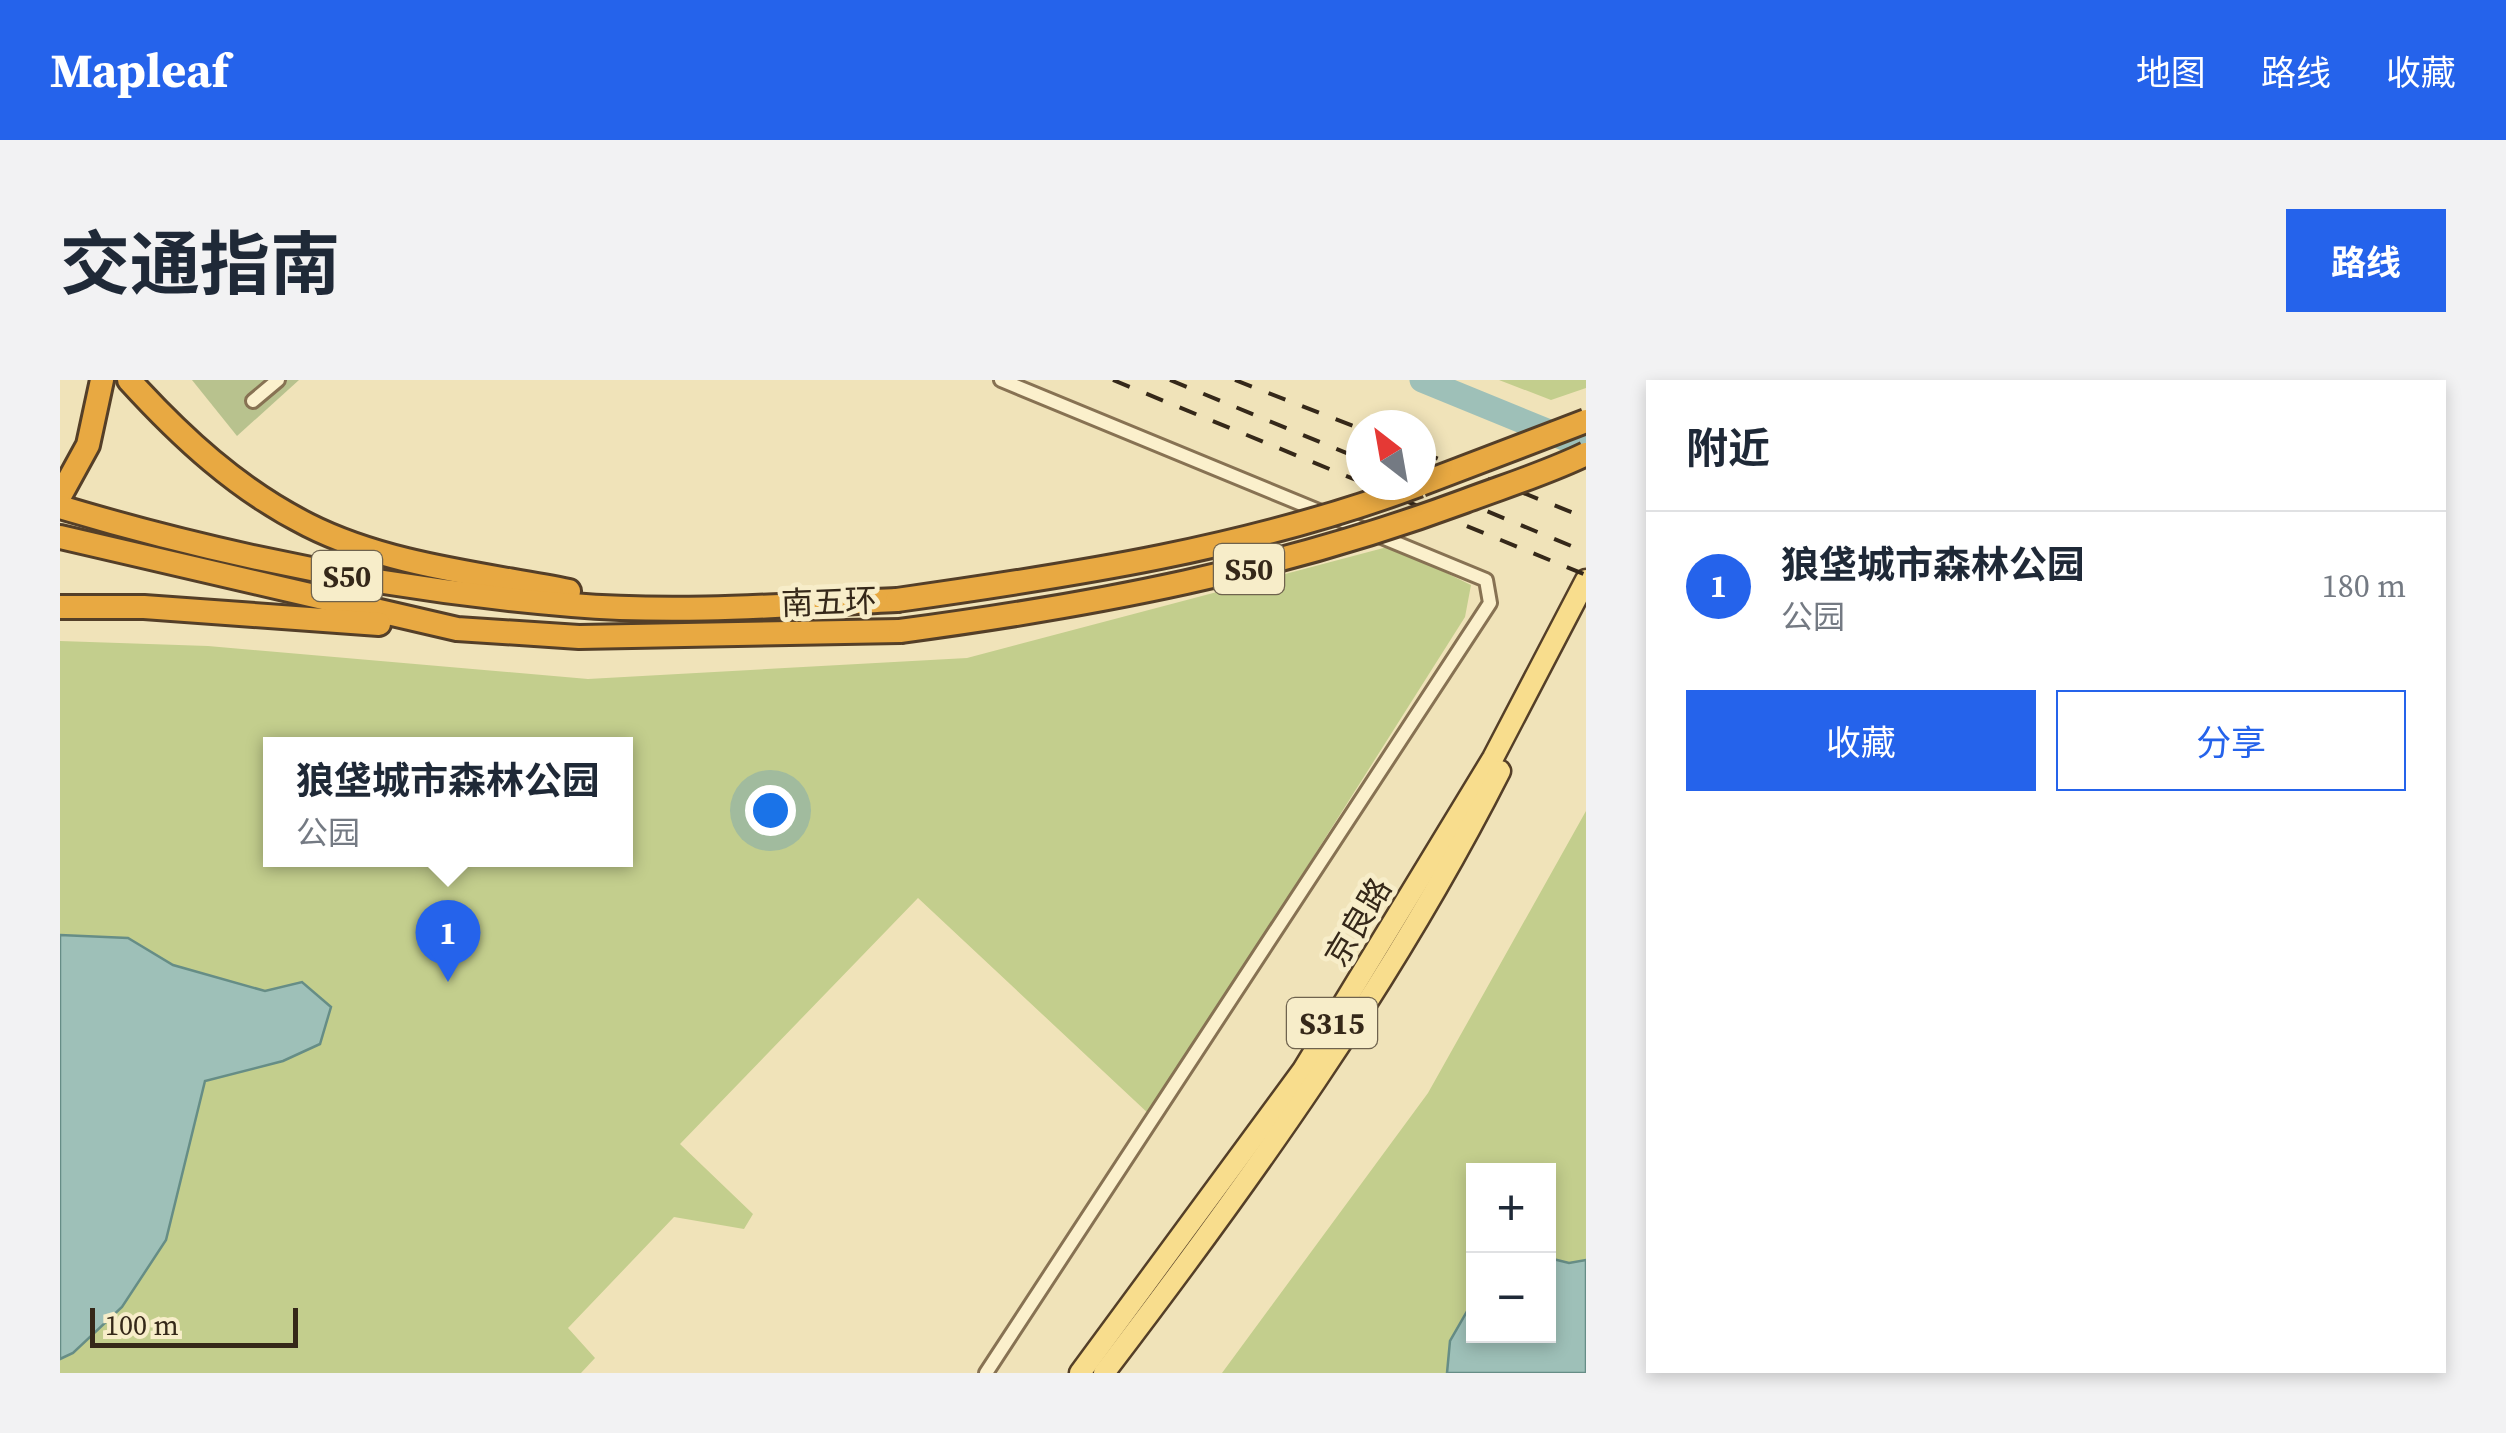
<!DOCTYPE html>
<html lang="zh">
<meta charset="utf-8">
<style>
:root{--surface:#fff;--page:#f2f2f3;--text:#1f2937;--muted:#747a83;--line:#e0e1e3;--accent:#2563eb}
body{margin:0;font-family:"Source Serif 4","Noto Sans SC",serif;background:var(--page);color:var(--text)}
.controls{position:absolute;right:30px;bottom:30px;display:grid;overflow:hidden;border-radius:0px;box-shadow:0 5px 15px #0003}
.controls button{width:90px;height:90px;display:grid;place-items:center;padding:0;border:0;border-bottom:2px solid var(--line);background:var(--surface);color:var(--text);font:50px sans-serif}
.compass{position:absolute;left:1286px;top:30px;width:90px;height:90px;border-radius:50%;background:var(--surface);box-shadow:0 5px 15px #0003;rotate:329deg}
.scale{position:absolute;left:30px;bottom:25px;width:208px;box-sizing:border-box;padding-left:10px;border:5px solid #352819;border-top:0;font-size:28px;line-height:35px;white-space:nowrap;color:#352819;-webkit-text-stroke:8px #f7edc9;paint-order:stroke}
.you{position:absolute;left:710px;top:430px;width:35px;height:35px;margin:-25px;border:8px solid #fff;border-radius:50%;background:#1a73e8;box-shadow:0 0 0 15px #1a73e833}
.badge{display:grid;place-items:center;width:65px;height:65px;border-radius:50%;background:var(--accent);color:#fff;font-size:32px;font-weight:700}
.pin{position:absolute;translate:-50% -82px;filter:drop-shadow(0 2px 5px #0008)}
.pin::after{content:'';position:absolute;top:52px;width:35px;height:30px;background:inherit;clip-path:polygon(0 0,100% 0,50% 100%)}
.popup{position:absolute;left:203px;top:357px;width:370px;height:130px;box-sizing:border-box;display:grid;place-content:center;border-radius:0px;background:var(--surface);filter:drop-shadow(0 2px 8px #0005);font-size:32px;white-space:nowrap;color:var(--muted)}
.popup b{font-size:38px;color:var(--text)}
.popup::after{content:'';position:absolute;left:50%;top:100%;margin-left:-20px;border:20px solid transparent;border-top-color:var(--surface)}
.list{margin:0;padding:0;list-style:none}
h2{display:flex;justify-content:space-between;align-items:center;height:130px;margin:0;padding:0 40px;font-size:42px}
h2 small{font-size:32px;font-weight:400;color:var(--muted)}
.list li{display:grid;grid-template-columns:65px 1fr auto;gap:30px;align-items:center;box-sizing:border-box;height:150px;padding:0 40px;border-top:2px solid var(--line)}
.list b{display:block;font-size:38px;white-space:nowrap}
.list p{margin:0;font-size:32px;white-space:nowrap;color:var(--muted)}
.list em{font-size:32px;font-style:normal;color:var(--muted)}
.actions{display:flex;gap:20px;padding:30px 40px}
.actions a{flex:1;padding:22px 0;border:2px solid var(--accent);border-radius:0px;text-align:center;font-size:35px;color:var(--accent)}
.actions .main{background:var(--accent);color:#fff}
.map{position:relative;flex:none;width:1526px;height:993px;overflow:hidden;border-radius:0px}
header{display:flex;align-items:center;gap:60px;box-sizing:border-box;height:140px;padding:0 50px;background:var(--accent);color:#fff}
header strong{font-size:48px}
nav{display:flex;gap:55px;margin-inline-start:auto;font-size:35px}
.intro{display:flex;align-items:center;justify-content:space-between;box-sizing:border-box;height:240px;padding:0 60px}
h1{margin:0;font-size:70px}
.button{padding:25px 45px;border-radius:0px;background:var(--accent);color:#fff;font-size:35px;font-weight:700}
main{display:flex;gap:60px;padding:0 60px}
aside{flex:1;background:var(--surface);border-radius:0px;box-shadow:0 5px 15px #0003}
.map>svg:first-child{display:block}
.green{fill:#c3ce8d;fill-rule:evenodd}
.cemetery{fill:#b8c28e}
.water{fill:#9ec0b8;stroke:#668d86;stroke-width:2.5}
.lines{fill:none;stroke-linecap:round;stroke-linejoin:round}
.river{stroke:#9ec0b8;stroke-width:25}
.minor-casing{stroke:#877253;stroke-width:18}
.primary-casing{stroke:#543f28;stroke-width:25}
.motorway-casing{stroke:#543f28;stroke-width:28}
.minor{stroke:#fbf0cc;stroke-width:12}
.primary{stroke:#f8dd8d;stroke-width:20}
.motorway{stroke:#e8a942;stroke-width:22}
.rail{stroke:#352819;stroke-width:4;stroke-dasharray:18 18;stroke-linecap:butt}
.motorway-bridge-casing{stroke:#543f28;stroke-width:28;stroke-linecap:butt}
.motorway-bridge{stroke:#e8a942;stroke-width:22}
.labels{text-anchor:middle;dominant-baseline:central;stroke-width:10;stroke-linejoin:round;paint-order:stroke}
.shield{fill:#f7edc9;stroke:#6f634e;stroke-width:2.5}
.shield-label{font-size:30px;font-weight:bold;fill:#352819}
.street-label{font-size:32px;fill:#352819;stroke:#f7edc9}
</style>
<header>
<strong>Mapleaf</strong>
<nav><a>地图</a><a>路线</a><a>收藏</a></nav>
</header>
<div class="intro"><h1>交通指南</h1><a class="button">路线</a></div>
<main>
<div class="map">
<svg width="1526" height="993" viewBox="0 0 1526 993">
<rect width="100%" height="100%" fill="#f0e3b9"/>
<g class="green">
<path d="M1439,0H1526V8L1491,20Z"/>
<path d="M1331,166L1411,205L1405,237L1090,735L858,518L620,764L693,834L684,849L614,837L508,948L535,978L521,993H0V261L148,266L528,299L907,278ZM210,364H566V480H210Z"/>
<path d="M1526,431V993H1162L1368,713ZM1414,791H1488V956H1414Z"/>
</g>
<path class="cemetery" d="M132,0H239L177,56Z"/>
<g class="water">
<path d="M0,555L68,558L113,585L205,611L242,602L271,627L260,664L223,681L145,701L106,860L62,927L13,973L0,979Z"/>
<path d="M1489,878L1509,883L1526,880V993H1387L1390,961L1413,921L1414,956H1488Z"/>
</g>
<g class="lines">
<path class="river" d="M1362,0L1526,67"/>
<g class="minor-casing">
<g id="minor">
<path d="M193,21L218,0"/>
<path d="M926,993L1430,223L1426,200L941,0"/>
</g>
</g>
<g class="primary-casing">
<g id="primary">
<path d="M1020,993L1243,690L1433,378L1526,200"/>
<path d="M1044,993C1189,803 1332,604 1440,391"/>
</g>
</g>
<g class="motorway-casing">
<g id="motorway">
<path d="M69,0C121,57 178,110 248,145C327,185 423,194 509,211"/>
<path d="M0,116L28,65L42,0"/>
<path d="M0,127C167,177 338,211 512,225C619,234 730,225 837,220"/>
<path d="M0,157L397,249L519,257L840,251"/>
<path d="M0,227H84L319,244"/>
</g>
</g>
<use href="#minor" class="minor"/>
<use href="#primary" class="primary"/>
<use href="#motorway" class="motorway"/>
<g class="rail">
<path d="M1053,0L1301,102"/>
<path d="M1110,0L1301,79"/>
<path d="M1175,0L1301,49"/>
<path d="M1361,72L1526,138"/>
<path d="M1361,104L1526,172"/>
<path d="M1307,105L1526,195"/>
</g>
<g class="motorway-bridge-casing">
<g id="motorway-bridge">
<path d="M1361,104L1526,41"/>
<path d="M837,220C1014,195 1191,168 1359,105"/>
<path d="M840,251C1035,225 1219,190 1405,121C1445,106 1487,93 1526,74"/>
</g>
</g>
<use href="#motorway-bridge" class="motorway-bridge"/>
</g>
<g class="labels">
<g class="shield">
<rect x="1154" y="164" width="70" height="50" rx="8"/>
<rect x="252" y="171" width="70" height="50" rx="8"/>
<rect x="1227" y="618" width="90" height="50" rx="8"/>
</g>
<g class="shield-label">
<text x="1189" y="189">S50</text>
<text x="287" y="196">S50</text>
<text x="1272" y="643">S315</text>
</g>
<g class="street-label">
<text transform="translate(769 222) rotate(-2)">南五环</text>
<text transform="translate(1298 542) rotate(-59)">京良路</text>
</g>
</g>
</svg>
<div class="controls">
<button>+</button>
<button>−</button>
</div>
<svg class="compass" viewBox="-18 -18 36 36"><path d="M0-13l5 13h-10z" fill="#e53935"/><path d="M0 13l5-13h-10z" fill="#747a83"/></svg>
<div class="scale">100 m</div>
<div class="you"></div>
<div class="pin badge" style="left:388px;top:602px">1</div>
<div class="popup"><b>狼垡城市森林公园</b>公园</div>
</div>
<aside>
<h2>附近<small></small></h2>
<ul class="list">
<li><span class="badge">1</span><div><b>狼垡城市森林公园</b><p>公园</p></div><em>180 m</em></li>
</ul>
<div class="actions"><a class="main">收藏</a><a>分享</a></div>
</aside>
</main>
